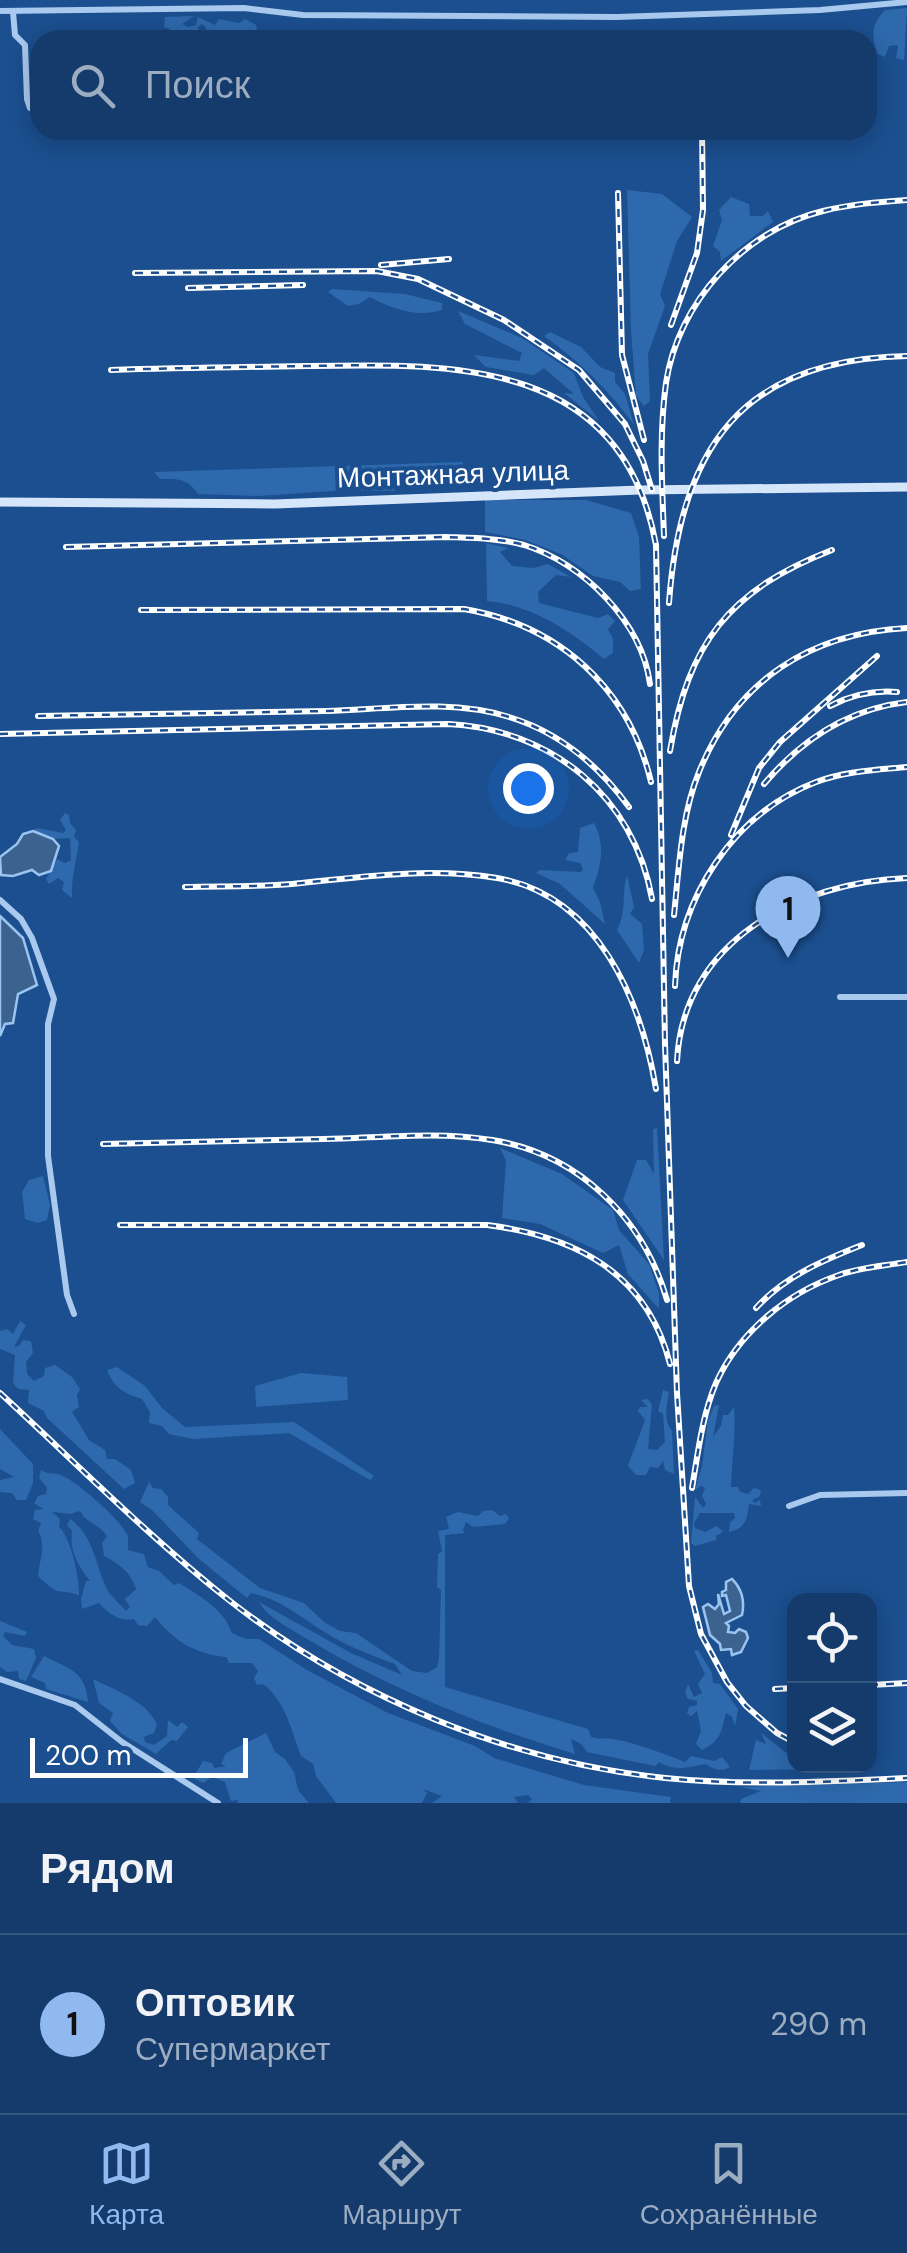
<!DOCTYPE html>
<html lang="ru">
<meta charset="utf-8">
<style>
:root{--surface:#143b6b;--page:#214673;--text:#f1f3f6;--muted:#9dadc1;--line:#33557e;--accent:#90b9f0}
body{margin:0;font-family:"DM Sans",sans-serif;background:var(--page);color:var(--text)}
.controls{position:absolute;right:30px;bottom:30px;display:grid;overflow:hidden;border-radius:20px;box-shadow:0 5px 25px #0003}
.controls button{width:90px;height:90px;display:grid;place-items:center;padding:0;border:0;border-bottom:2px solid var(--line);background:var(--surface);color:var(--text);font:50px sans-serif}
.scale{position:absolute;left:30px;bottom:25px;width:218px;box-sizing:border-box;padding-left:10px;border:5px solid #fff;border-top:0;font-size:28px;line-height:35px;white-space:nowrap;color:#fff;-webkit-text-stroke:8px #1b4f8f;paint-order:stroke}
.you{position:absolute;left:528px;top:788px;width:35px;height:35px;margin:-25px;border:8px solid #fff;border-radius:50%;background:#1a73e8;box-shadow:0 0 0 15px #1a73e833}
.badge{display:grid;place-items:center;width:65px;height:65px;border-radius:50%;background:var(--accent);color:#111;font-size:32px;font-weight:700}
.pin{position:absolute;translate:-50% -82px;filter:drop-shadow(0 2px 5px #0008)}
.pin::after{content:'';position:absolute;top:52px;width:35px;height:30px;background:inherit;clip-path:polygon(0 0,100% 0,50% 100%)}
.list{margin:0;padding:0;list-style:none}
h2{display:flex;justify-content:space-between;align-items:center;height:130px;margin:0;padding:0 40px;font-size:42px}
h2 small{font-size:32px;font-weight:400;color:var(--muted)}
.list li{display:grid;grid-template-columns:65px 1fr auto;gap:30px;align-items:center;box-sizing:border-box;height:180px;padding:0 40px;border-top:2px solid var(--line)}
.list b{display:block;font-size:38px;white-space:nowrap}
.list p{margin:0;font-size:32px;white-space:nowrap;color:var(--muted)}
.list em{font-size:32px;font-style:normal;color:var(--muted)}
.icon{flex:none;width:55px;height:55px;fill:none;stroke:currentColor;stroke-width:2;stroke-linecap:round;stroke-linejoin:round}
.map{position:relative;flex:none;width:907px;height:1803px;overflow:hidden}
.search{position:absolute;background:var(--surface);box-shadow:0 5px 25px #0003;left:30px;right:30px;top:30px;height:110px;display:flex;align-items:center;gap:25px;box-sizing:border-box;padding:0 35px;border-radius:30px;color:var(--muted);font-size:38px}
.sheet{height:310px;background:var(--surface)}
nav{display:flex;justify-content:space-around;align-items:center;box-sizing:border-box;height:140px;border-top:2px solid var(--line);background:var(--surface);font-size:28px;color:var(--muted)}
nav a{display:grid;justify-items:center;gap:5px}
nav .on{color:var(--accent)}
.map>svg:first-child{display:block}
.green{fill:#2e69ad}
.water{fill:#3c6290;stroke:#9cc4f0;stroke-width:2.5}
.lines{fill:none;stroke-linecap:round;stroke-linejoin:round}
.street{stroke:#a9c9ee;stroke-width:6}
.secondary{stroke:#d6e6fa;stroke-width:9}
.rail-casing{stroke:#fff;stroke-width:6}
.rail{stroke:#1b4f8f;stroke-width:2.5;stroke-dasharray:8;stroke-linecap:butt}
.labels{text-anchor:middle;dominant-baseline:central;stroke-width:8;stroke-linejoin:round;paint-order:stroke}
.street-label{font-size:28px;fill:#fff;stroke:#1b4f8f}
</style>
<div class="map">
<svg width="907" height="1803" viewBox="0 0 907 1803">
<rect width="100%" height="100%" fill="#1b4f8f"/>
<g class="green">
<path d="M907,8L904,60L896,58L898,45L889,46L885,57L878,54C871,36 871,25 885,10Z"/>
<path d="M194,16L182,24L188,27L196,25L198,17L215,25L219,19L239,23L245,19L256,25L259,40H206V28L202,24L198,27L199,40H168L170,29L164,27L165,17Z"/>
<path d="M627,190L662,194L692,217L677,241L660,294L665,306L648,354L650,401L644,406L636,396L631,331Z"/>
<path d="M731,197L749,204L750,216H763L768,211L773,222L721,261L720,252L713,246L722,220L719,210Z"/>
<path d="M332,289L405,294L442,303V310C418,318 392,309 370,297L359,304L348,306L328,292Z"/>
<path d="M458,311L522,338L574,373L583,397L599,421L564,393L574,394L544,368L534,375L486,367L474,355L519,361L522,353L465,324Z"/>
<path d="M550,332L581,347L600,367L615,373V382L625,394L634,425C608,389 580,362 544,336Z"/>
<path d="M463,462V472L456,470L445,474L427,470L419,480L403,488L399,484H392L395,491L354,490L349,484L334,491L258,496L198,494C187,478 178,479 160,479L154,472Z"/>
<path d="M485,500H586L631,513L639,537L641,589L630,591L620,582L593,576L561,554L525,540L485,532Z"/>
<path d="M486,543L508,548L500,552L512,566L534,568L548,564L571,577L556,575L538,592L539,603L598,618L608,614L615,621L608,629L613,639V653L604,659C571,631 531,605 487,601Z"/>
<path d="M65,813L69,815L70,823L76,830L74,837L79,842C76,863 71,878 72,898L62,890L64,882L58,878L49,884L46,879L57,859L65,863L71,860L70,838L53,839L33,831L37,828L63,833L66,830L60,820Z"/>
<path d="M594,823C606,846 601,865 593,888L600,902L605,924L560,884L536,873L540,870L581,872L583,869L580,863L565,860L569,853L578,852L580,828Z"/>
<path d="M627,875L634,907L630,914L642,924L644,950L639,963L617,930C627,911 621,897 627,875Z"/>
<path d="M657,1127L664,1260L623,1200L637,1160H646L654,1174L653,1130Z"/>
<path d="M500,1148L562,1174L613,1210L619,1230L649,1264L659,1293V1309L628,1274L619,1245L603,1253L540,1224L502,1218L506,1161Z"/>
<path d="M43,1176L50,1205L47,1220L38,1223L25,1219L22,1192L29,1180Z"/>
<path d="M20,1321L26,1325L14,1347L19,1346L23,1340L31,1341L33,1353L26,1362L27,1374L34,1381L44,1376L45,1368L55,1365L72,1377L80,1389L77,1395L79,1407L72,1412L89,1440L105,1450L107,1459H115L131,1470L135,1483L124,1489L47,1418L44,1411L28,1403L29,1390L18,1389L13,1383L15,1355L0,1349V1331L7,1329L13,1334Z"/>
<path d="M117,1367L145,1386L162,1408L185,1427L294,1422L374,1476L370,1480L289,1433L193,1439L169,1434L162,1426L149,1423L150,1412L142,1399C125,1394 114,1388 107,1370Z"/>
<path d="M301,1373L347,1377L348,1400L256,1407L255,1386Z"/>
<path d="M663,1390L669,1392C667,1404 663,1421 672,1431L674,1474L665,1470L663,1461L658,1468L650,1467L646,1475H636L628,1466L645,1420L638,1411L640,1407H648L641,1400L648,1399L652,1405L648,1449L657,1450L665,1442L663,1414L658,1411Z"/>
<path d="M719,1405L713,1437L721,1426L723,1415H728L734,1407C736,1432 732,1460 731,1487H738L740,1492L748,1494L754,1488L761,1490L760,1496L752,1500L755,1503L760,1500L761,1506L749,1504C747,1520 746,1528 729,1532L730,1522L735,1518L734,1513H700L694,1523L695,1528L705,1532L717,1526L723,1532L716,1536V1540L695,1546L691,1543L695,1497L703,1508L706,1504L702,1496L705,1488L701,1486L695,1490L702,1466L708,1421L714,1406Z"/>
<path d="M0,1429L33,1464V1483L26,1500H17L12,1493L0,1492V1480L14,1477L0,1469Z"/>
<path d="M41,1470C50,1476 54,1471 63,1476C81,1485 120,1519 128,1536V1550L144,1554L148,1567L159,1571L174,1585L179,1583C200,1596 224,1609 232,1633L246,1639H259L307,1670L388,1713L475,1746L494,1758L584,1785L671,1797L670,1803H528L532,1799L528,1795L514,1797L518,1803H432L442,1796L423,1789L427,1793L422,1803H336L316,1776L313,1764L301,1756C292,1732 285,1700 263,1684L257,1685L254,1678L258,1671L252,1663H229L226,1657C195,1654 174,1641 155,1617L147,1626L138,1625L134,1619C119,1622 108,1613 99,1603L82,1609L81,1599L86,1581H90C79,1567 69,1551 72,1531L67,1525L70,1519C91,1532 96,1563 105,1585C109,1596 119,1602 126,1611L130,1607L125,1599L136,1589C131,1572 119,1564 104,1556L102,1543L107,1536C99,1524 86,1523 80,1511L70,1514L52,1512L60,1519L59,1527C71,1537 80,1580 79,1595C53,1587 62,1599 38,1576C39,1561 47,1545 38,1531L41,1523L33,1519L35,1510L43,1509L34,1503L38,1496L46,1494L47,1488L39,1478Z"/>
<path d="M149,1482L153,1488L161,1489L168,1497V1505L199,1533L197,1539L260,1588L304,1603L324,1622L340,1631L356,1633L412,1671L427,1673L437,1667L439,1657L441,1590L437,1587L438,1554L442,1551L438,1531L449,1529L446,1517L458,1512L478,1516L483,1511L492,1510L500,1516L506,1514L509,1518L505,1524L473,1527L466,1522L463,1530L465,1533L445,1535V1687L588,1729L591,1737L600,1739C612,1734 669,1755 685,1762L691,1756L714,1761L722,1757L730,1767C720,1772 715,1770 706,1764C690,1767 674,1772 659,1762L655,1766L587,1752L581,1744L571,1739L575,1754C480,1725 392,1690 307,1639C290,1628 269,1619 259,1602L351,1653L402,1675L395,1664C369,1655 338,1642 315,1626C295,1612 276,1598 251,1593L247,1598L199,1559L152,1510L140,1502Z"/>
<path d="M0,1621L27,1632L25,1636L5,1632L3,1636L12,1645L34,1649L36,1658L26,1681L19,1679L18,1671L7,1672L0,1667Z"/>
<path d="M698,1650L712,1673L713,1683L720,1684L738,1709L735,1726L732,1717L726,1713C721,1732 721,1741 702,1750L696,1744L701,1731L697,1711L691,1716L687,1713L689,1707L697,1705V1701L688,1699L685,1693L688,1684L694,1697L702,1693L698,1684L705,1674L694,1651Z"/>
<path d="M44,1656C69,1669 86,1671 88,1702L46,1689L45,1683L31,1677Z"/>
<path d="M93,1679C115,1690 146,1701 157,1724L154,1733L144,1737L145,1742L154,1745L167,1736L168,1720L177,1727L182,1722L188,1727L177,1741L171,1740L156,1754L122,1734L110,1721L113,1713L99,1703Z"/>
<path d="M266,1733L275,1752L285,1759L294,1772L298,1790L309,1803H237L238,1800L231,1801L225,1782L212,1777L203,1783L193,1778L203,1761L212,1763L214,1768L226,1766L221,1764L226,1753Z"/>
<path d="M761,1733L785,1752L794,1754V1766L843,1769L749,1770L756,1740L766,1744Z"/>
<path d="M907,1782V1803H740L741,1799L761,1791L740,1787Z"/>
</g>
<g class="water">
<path d="M33,831L53,839L59,846L51,871L39,875L32,870L13,876L1,875L0,857L17,844L23,834Z"/>
<path d="M0,916L23,938L37,985L18,994L13,1023L5,1024L0,1036Z"/>
<path d="M732,1579C742,1589 745,1601 742,1615L726,1623L729,1626L728,1632L735,1633L739,1629L746,1632L748,1638L741,1652L732,1655L731,1649L721,1650L720,1644L710,1635L703,1607L708,1604L715,1609L719,1604L718,1594L724,1614L730,1611L726,1595L722,1596V1592L726,1590V1582Z"/>
</g>
<g class="lines">
<g class="street">
<path d="M0,11L244,8L303,15L617,17L820,10L907,2"/>
<path d="M13,12L15,35L25,45L27,99L30,108L40,110"/>
<path d="M0,900L21,919L32,938L54,999L48,1024V1156L67,1295L74,1314"/>
<path d="M840,997H907"/>
<path d="M789,1506L820,1495L907,1493"/>
<path d="M0,1679L75,1705L122,1742L218,1803"/>
</g>
<path class="secondary" d="M0,502L275,504L640,490L907,487"/>
<g class="rail-casing">
<g id="rail">
<path d="M618,193L622,355L644,440"/>
<path d="M381,265L449,259"/>
<path d="M135,273L377,271L418,279L504,320L579,370L625,424L643,461L652,490"/>
<path d="M188,288L303,285"/>
<path d="M671,325L697,253L703,210L702,130"/>
<path d="M111,370C177,368 244,367 310,366C459,363 622,361 656,545L665,1044L677,1393L689,1586L701,1634L727,1682L746,1706L777,1733L794,1742"/>
<path d="M664,536C662,485 659,433 666,383C678,302 744,230 823,211C851,204 879,202 907,200"/>
<path d="M66,547L446,537C472,538 499,538 524,545C583,563 642,622 650,684"/>
<path d="M669,603C680,448 742,359 907,356"/>
<path d="M141,610L464,609C559,625 629,688 651,782"/>
<path d="M830,706C851,695 873,690 897,692"/>
<path d="M38,716C134,714 231,713 327,711C387,709 452,699 509,717C559,732 599,766 629,807"/>
<path d="M0,734L448,724C551,729 634,796 652,899"/>
<path d="M670,751C688,643 729,590 832,550"/>
<path d="M764,784C802,739 848,709 907,702"/>
<path d="M731,835L759,768L780,742L877,656"/>
<path d="M185,887C220,886 256,887 292,884C359,877 429,867 497,878C598,895 641,1000 656,1089"/>
<path d="M674,915C679,868 681,816 699,772C736,680 811,633 907,628"/>
<path d="M675,986C678,898 733,814 816,782C846,771 876,770 907,767"/>
<path d="M677,1061C683,940 799,882 907,878"/>
<path d="M103,1144C177,1142 251,1141 324,1139C379,1138 437,1131 492,1140C578,1154 643,1217 667,1300"/>
<path d="M120,1225H487C574,1236 647,1272 670,1364"/>
<path d="M756,1308C785,1276 824,1260 862,1245"/>
<path d="M0,1393C75,1462 149,1537 230,1601C353,1697 509,1762 665,1778C746,1786 826,1782 907,1778"/>
<path d="M692,1488C698,1453 702,1416 716,1383C739,1332 787,1293 839,1275C861,1267 884,1266 907,1262"/>
<path d="M870,1685L907,1683"/>
<path d="M775,1689L794,1688"/>
</g>
</g>
<use href="#rail" class="rail"/>
</g>
<g class="labels">
<g class="street-label">
<text transform="translate(453 474) rotate(-2)">Монтажная улица</text>
</g>
</g>
</svg>
<div class="controls">
<button><svg class="icon" aria-label="locate" viewBox="0 0 24 24"><circle cx="12" cy="12" r="6"/><path d="M12 2v4M12 18v4M2 12h4M18 12h4"/></svg></button>
<button><svg class="icon" aria-label="layers" viewBox="0 0 24 24"><path d="M12 4l9 5-9 5-9-5zM3 14l9 5 9-5"/></svg></button>
</div>
<div class="scale">200 m</div>
<div class="you"></div>
<div class="pin badge" style="left:788px;top:958px">1</div>
<div class="search"><svg class="icon" aria-label="search" viewBox="0 0 24 24"><circle cx="10" cy="10" r="6"/><path d="M15 15l6 6"/></svg>Поиск</div>
</div>
<section class="sheet">
<h2>Рядом<small></small></h2>
<ul class="list">
<li><span class="badge">1</span><div><b>Оптовик</b><p>Супермаркет</p></div><em>290 m</em></li>
</ul>
</section>
<nav>
<a class="on"><svg class="icon" aria-label="map" viewBox="0 0 24 24"><path d="M3 6l6-2 6 2 6-2v14l-6 2-6-2-6 2zM9 4v14M15 6v14"/></svg>Карта</a>
<a><svg class="icon" aria-label="directions" viewBox="0 0 24 24"><path d="M12 3l9 9-9 9-9-9zM9 14v-3h6M13 9l2 2-2 2"/></svg>Маршрут</a>
<a><svg class="icon" aria-label="saved" viewBox="0 0 24 24"><path d="M7 4h10v16l-5-4-5 4z"/></svg>Сохранённые</a>
</nav>
